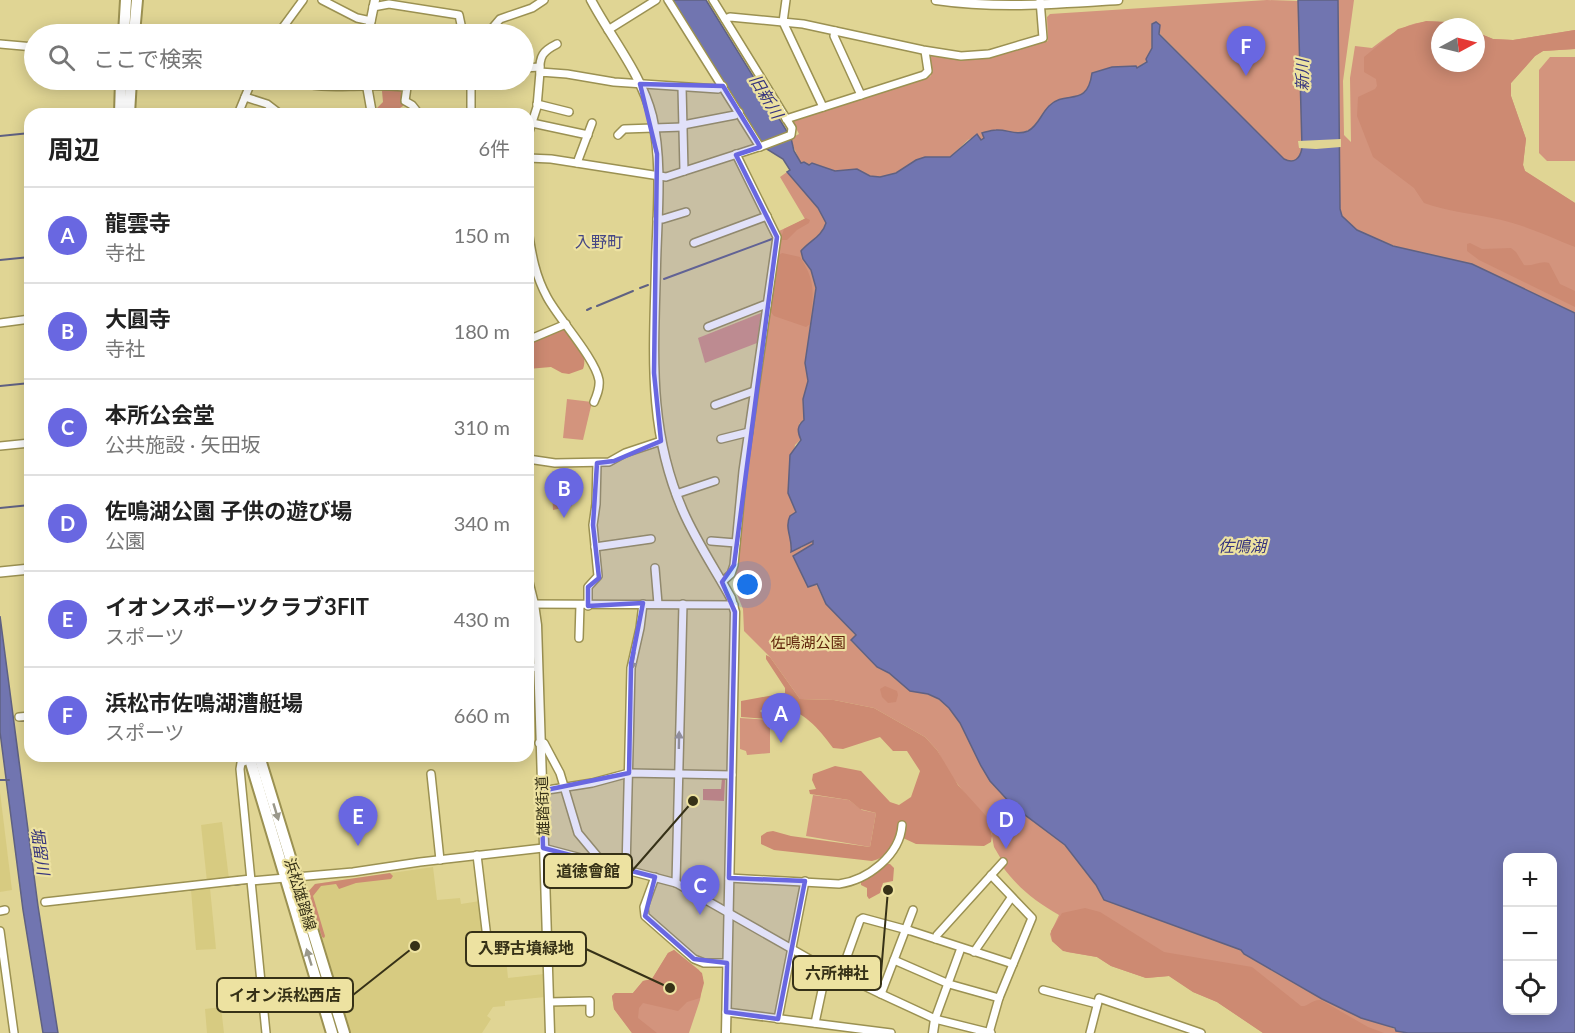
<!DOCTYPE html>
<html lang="ja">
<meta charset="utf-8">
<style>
:root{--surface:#fff;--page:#f2f2f2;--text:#222;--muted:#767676;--line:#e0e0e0;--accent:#6967e1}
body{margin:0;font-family:Lato,"Noto Sans JP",sans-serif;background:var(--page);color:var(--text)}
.controls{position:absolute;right:18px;bottom:18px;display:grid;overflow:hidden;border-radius:12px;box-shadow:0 3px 15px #0003}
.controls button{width:54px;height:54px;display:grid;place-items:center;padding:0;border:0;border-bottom:2px solid var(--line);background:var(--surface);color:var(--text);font:30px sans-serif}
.compass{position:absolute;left:1431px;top:18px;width:54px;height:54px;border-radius:50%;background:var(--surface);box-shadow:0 3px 15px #0003;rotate:83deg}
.you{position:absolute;left:748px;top:585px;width:21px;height:21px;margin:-15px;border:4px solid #fff;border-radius:50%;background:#1a73e8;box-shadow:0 0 0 9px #1a73e833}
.badge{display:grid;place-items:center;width:39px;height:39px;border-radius:50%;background:var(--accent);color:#fff;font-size:20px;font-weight:700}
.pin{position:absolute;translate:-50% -50px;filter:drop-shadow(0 2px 3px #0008)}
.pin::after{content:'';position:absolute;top:32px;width:21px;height:18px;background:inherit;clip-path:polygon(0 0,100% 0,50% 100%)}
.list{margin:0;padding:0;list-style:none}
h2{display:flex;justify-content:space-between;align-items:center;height:78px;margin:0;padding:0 24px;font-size:26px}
h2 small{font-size:20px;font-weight:400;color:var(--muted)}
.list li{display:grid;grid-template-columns:39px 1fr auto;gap:18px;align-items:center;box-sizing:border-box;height:96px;padding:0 24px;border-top:2px solid var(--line)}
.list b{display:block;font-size:22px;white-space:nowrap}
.list p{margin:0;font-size:20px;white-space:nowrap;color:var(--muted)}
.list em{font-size:20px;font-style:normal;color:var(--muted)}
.icon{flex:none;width:33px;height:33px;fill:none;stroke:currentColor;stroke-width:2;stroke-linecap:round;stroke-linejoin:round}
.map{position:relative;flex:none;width:1575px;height:1033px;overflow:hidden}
.search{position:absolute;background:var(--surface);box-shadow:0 3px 15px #0003;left:24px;top:24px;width:510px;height:66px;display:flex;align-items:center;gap:15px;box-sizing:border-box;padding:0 21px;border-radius:33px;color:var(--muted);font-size:22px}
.panel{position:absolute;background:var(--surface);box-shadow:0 3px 15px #0003;left:24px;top:108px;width:510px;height:654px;border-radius:18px}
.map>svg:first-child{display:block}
.built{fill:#d7cb81}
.green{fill:#d3947d}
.forest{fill:#cd8a72}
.water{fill:#7175b0;stroke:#5f6182;stroke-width:1.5;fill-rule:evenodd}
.pier{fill:#e0d594}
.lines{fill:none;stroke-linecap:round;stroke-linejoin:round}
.stream{stroke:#5f6182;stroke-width:2}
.minor-casing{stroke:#9b9152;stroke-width:10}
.tertiary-casing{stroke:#9b9152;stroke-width:11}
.secondary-casing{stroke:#9b9152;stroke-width:12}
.primary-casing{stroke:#9b9152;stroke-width:14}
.minor{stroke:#fff;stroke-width:7}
.tertiary{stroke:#fff;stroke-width:8}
.secondary{stroke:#fff;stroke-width:9}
.primary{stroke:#fff;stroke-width:10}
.oneway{fill:#9a988b}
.marked{fill:#6967e1;fill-opacity:0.2;stroke:#6967e1;stroke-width:4.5;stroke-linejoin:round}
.labels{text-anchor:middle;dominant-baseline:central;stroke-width:4.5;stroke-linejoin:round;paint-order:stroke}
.park-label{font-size:15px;fill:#60230a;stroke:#ede2a1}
.street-label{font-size:15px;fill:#363117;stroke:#ede2a1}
.water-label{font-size:16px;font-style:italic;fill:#36347d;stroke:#ede2a1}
.neighbourhood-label{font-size:16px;fill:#454684;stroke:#ede2a1}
.leader{fill:none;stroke:#363117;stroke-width:2}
.callout-dot{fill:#363117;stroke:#ede2a1;stroke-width:2}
.callout{fill:#ede2a1;stroke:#363117;stroke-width:2}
.callout-label{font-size:16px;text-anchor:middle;font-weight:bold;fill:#363117}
</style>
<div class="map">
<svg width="1575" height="1033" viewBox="0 0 1575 1033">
<rect width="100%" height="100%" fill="#e0d594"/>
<g class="built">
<path d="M0,792L12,890L0,892Z"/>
<path d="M222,822L229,879L207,882L201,825Z"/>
<path d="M433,867L437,900L460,898L461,904L480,901L486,950L505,948L508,978L544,974L545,997L505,1001V1006L493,1007L487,1016L491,1019L482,1033H351L308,892L315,884Z"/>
<path d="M210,888L216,949L196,950L191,890Z"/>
<path d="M221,1007L224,1033H207L205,1009Z"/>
</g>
<g class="green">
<path d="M1267,0L1298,1L1302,148C1300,159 1294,164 1284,159L1159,33L1160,25L1152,24V48L1146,59L1147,61L1137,68L1112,67L1096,73L1088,89L1080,96L1031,129C1021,135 1011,133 1001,130L981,140L977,135L968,140L950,157L916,160L896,173L880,177L870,176L857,169L835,171L812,163L809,165L801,164L791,141V138L799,134L792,120L931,76L927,60L930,55L983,59L1048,41L1047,17L1050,14Z"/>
<path d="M1338,0H1354L1343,81L1344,135L1351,142L1350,78L1355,46L1372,48C1401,25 1424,14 1460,27H1440V63H1476V32L1493,39L1513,40L1575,30V49L1543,51L1535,56L1511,83V96L1526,139L1523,165L1525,171L1575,203V313L1472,264L1393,246L1357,230L1342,216L1340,209Z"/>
<path d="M1550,57H1575V161H1547L1539,153V70Z"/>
<path d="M787,172L818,208L826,223C822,236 811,241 802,249L811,270L816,288L805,363L808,381L803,399L804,420L799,424L801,439L795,445L788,493L796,512L790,538L792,545L801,548L812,541L814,544L793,556L808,587L816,584L826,604L856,636L851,641L877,667L889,673L910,691L928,694L939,699L949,708L960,723L981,766L990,781L1013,806L1065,845L1096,885L1104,900L1242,950L1244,954L1322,999L1395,1029L1396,1031L1408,1033H1263L1217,1002L1193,992L1169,976L1146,978L1111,966L1097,957L1067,952L1060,948L1052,941L1050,934L1059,915C1035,901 1019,889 1002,866L1004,864L994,847L990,826L949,773L937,750L925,737L874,708L834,700L800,699L770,657L744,631L743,609L734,587L746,471L764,350L779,231L805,219L780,177Z"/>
<path d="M761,313L757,343L705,363L698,338Z"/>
<path d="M567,399L592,402L583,440L563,438Z"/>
<path d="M552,491L570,492L572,506L553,510Z"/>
<path d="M740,718L770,720V753L747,755L746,751L740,749Z"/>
<path d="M813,795L849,800L862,810L876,813L870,847L806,836Z"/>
<path d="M674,950L699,970L703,978L700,1000L689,1033H632L614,1009L612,996L615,993H633L643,981L652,979L668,953Z"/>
</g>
<g class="forest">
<path d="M1426,21L1448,22L1460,27H1440V63H1476V32L1493,39L1513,40L1575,30V49L1543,51L1535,56L1511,83V96L1526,139L1523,165L1525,171L1575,203V247C1548,236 1520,223 1492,218C1469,213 1446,211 1424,203L1414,188L1373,157L1357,116L1358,97L1375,89L1377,86L1376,79L1364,72V57L1398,29Z"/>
<path d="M384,88L401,90L403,106L391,114H376V109L383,102L382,91Z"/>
<path d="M806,218L810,220L809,223L797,230L787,240H780L784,229Z"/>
<path d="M1470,243L1482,249L1511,248L1516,252L1524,265C1532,267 1541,260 1549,263L1560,284L1575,291V307L1479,260L1467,251V244Z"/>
<path d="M782,253L800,257C817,283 813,294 810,324L806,327L774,316L770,311L778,256Z"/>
<path d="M561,329L567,330C575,341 589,355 583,369L569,374L562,373L551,367L528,369V342Z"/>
<path d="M766,655L770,657L800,699L834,700L874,708L925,737L937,750L958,785L987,817L992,836L991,842L984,846L916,844L901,837C893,847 886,858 872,861L774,850L761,844V836L767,832L773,831L791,836L870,847L876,813L860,809L849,800L810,794L809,790L816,789L812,780L813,774L835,766L861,771L890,802L899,805L911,797L920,771L907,751H893L880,737L843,749L833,748C818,728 804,710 778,707C770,706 766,706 760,711L769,719L741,717V701L785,693V688L766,659Z"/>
<path d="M885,686L897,691L898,695L896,702L888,703L882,697L880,689Z"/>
<path d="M722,778L725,780L724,801L703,800V789H721Z"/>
<path d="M887,864H890L894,868L893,881L883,883L880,893L869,899L867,896V888L861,885V881Z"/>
<path d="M390,873L393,876L391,879L356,883L339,889L336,884L321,886L313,896L325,936L324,938L322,937L308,892L315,884Z"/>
<path d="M1085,908L1100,912L1164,952L1252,967L1301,1006C1308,1007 1312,999 1321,1000L1368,1027L1384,1033H1263L1217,1002L1193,992L1169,976L1146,978L1111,966L1097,957L1063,951L1052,941L1051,931L1062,913Z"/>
<path d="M674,950L702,973L704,983L700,998L687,1002L678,1011L643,1003L639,1008L638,1018L657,1033H632L614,1009L612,996L615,993H633L643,981L652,979L668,953Z"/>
</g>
<g class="water">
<path d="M672,0H706L791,138L794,151L801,163L804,162L809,165L812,163L835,171L857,169L870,176L880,177L896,173L916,160L925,157H950L977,134L981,140L984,138L982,133C986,132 991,130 996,130C1007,129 1016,136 1028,131C1038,126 1041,114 1049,106C1066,89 1087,109 1092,73L1112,67L1136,66L1137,68L1147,62L1146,59L1152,48V24L1156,22L1160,25L1159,34L1284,159C1294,164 1300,159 1302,148L1298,0H1338L1340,209L1342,216L1357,230L1393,246L1472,264L1575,313V1033H1408L1396,1031L1395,1028L1361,1018L1322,999L1244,954L1241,950L1104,900L1096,885L1065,845L1013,806L990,781L981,766L960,723L949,708L939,699L928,694L910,691L889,673L877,667L851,640L856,635L826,604L817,584L808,587L793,556L813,544V541L791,552C793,539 784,528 790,516L796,512L788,493L790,455L801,440C797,431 797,426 804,420L803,399L808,381L805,363L816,288L811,270L803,259L801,251C809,241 822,237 826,223L818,208L787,172L790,170L783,159L765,148ZM1508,858H1552V1010H1508Z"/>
<path d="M0,616L38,906L58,1033H43L23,910L0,732Z"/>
</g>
<path class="pier" d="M1341,139V147L1316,149L1299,148L1298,141Z"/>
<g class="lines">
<g class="stream">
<path d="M0,136L30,133"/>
<path d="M0,260L30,257"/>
<path d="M664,279L772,239"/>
<path d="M640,288L648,285"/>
<path d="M597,306L633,291"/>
<path d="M587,310L591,308"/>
<path d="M0,386L30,383"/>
<path d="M0,508L30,505"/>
<path d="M21,721L30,720"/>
<path d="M0,780H9"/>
<path d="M235,885L247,883"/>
<path d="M221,886L231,885"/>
<path d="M203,888L208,887"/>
<path d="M173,891L195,889"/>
<path d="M155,893L167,892"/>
</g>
<g class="minor-casing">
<g id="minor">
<path d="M322,0L357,18L371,21"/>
<path d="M668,0L760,147"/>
<path d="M786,0L783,22L823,107"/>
<path d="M373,7L389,4L459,15L463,34"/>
<path d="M725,19L730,17L803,24L923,50L961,56L989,54L1043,38L1040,0"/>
<path d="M608,30L656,0"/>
<path d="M835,31L834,36L861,95"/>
<path d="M463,33L489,32L500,19L532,8L544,0"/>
<path d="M278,34L303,0"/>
<path d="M0,44L34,47"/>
<path d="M524,68L540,67"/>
<path d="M540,72C539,56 543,51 557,44"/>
<path d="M294,80C317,89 340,86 364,86C379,85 393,86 407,87L405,101L412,105L419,114"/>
<path d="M682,87L684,171"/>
<path d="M245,97L267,104L280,114"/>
<path d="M537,104L569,112"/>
<path d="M238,114L252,80"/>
<path d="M471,114V80"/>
<path d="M786,119L924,75L928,71L925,51"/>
<path d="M532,123L588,135"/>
<path d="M683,125L735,115L739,112"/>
<path d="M528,135L537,107L540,72L567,74L614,82L718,89L723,86"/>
<path d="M618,135L624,129L683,127"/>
<path d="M528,158L551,159L666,177L762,146L791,135L792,128L713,0"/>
<path d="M577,163L592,123"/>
<path d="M657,219H663L686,212"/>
<path d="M528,230C532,255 535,275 547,297C558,318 595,358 599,380C600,388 597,395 594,402"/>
<path d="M694,243L767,216"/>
<path d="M0,323L30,319"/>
<path d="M708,327L764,305H767"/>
<path d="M528,340L566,324"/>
<path d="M715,405L754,391"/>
<path d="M721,439L749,432"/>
<path d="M0,446L30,443"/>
<path d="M528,459L555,463L609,462L625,453L661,441"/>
<path d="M676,494L715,481"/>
<path d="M711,541L736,543"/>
<path d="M595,547L651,539"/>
<path d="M655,568L658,604"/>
<path d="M722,582L731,574L734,565L743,471L777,237L736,154"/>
<path d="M528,604L734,605"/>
<path d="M588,606V587L598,576L593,525L596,504L597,463"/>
<path d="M579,638L580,605"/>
<path d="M528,668L538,667"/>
<path d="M19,717L30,716"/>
<path d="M539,743H544L560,773L578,833L598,857L596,862"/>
<path d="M250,759L241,763L240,769L266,1033"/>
<path d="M431,774L440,860"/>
<path d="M541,791L592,783L629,773L732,775"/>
<path d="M477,855L487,938"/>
<path d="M626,870L631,668L640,628L643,604"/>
<path d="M296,877L353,872L420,862L543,848L676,883L813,961L881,994L935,1019L991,1033"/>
<path d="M655,877L644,907L645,916L694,959L704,963H727"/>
<path d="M729,878L839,884C868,880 900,855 902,825"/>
<path d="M251,881L285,878"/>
<path d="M676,883L683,604"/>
<path d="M45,902L251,879"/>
<path d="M0,911L5,910"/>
<path d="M0,931L14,1033"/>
<path d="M936,939L937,935L1003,862"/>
<path d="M974,952L1011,898"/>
<path d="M894,960L949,984L999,998"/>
<path d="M841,973L860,920L863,918L911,931L1013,964"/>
<path d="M1043,990L1097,1004"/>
<path d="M881,994L913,910"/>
<path d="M549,1002L590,1001V1013"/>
<path d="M227,1006L263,1002"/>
<path d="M726,1012L891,1033"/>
<path d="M778,1019L805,881"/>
<path d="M935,1019L961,948"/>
<path d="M815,1023L827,967"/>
<path d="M989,1033L999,998L1032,918L991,875"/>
<path d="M1090,1033L1099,998L1201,1033"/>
</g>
</g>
<g class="tertiary-casing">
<g id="tertiary">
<path d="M591,0C611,38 641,73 652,116C663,164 657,217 656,265C654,353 647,428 683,511C696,541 715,569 731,598L735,612L726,1033"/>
<path d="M936,0C997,9 1057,4 1118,0"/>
<path d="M368,34L375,0"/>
<path d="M366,80L372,114"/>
<path d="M528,580L534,604L537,625L550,1033"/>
<path d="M933,1033L935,1019"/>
</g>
</g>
<g class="secondary-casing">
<path id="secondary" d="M0,572L30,569"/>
</g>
<g class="primary-casing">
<g id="primary">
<path d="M124,34L126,0"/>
<path d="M134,34L137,0"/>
<path d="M120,114L121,80"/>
<path d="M129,114L131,80"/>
<path d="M249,756L332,1033"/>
<path d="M259,756L344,1033"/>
</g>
</g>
<use href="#minor" class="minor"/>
<use href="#tertiary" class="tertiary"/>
<use href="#secondary" class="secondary"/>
<use href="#primary" class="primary"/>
</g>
<defs><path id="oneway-solid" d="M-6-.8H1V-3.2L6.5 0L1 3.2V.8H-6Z" transform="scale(1.5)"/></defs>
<g class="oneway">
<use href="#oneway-solid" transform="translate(633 661) rotate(100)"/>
<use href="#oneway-solid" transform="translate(679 740) rotate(-89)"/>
<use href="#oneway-solid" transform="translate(276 812) rotate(73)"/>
<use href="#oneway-solid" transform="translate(309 957) rotate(-107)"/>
</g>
<path class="marked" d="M640,84L723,86L758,143L760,147L736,155L777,237L734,565L722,582L735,612L729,878L805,881L778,1019L726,1012L727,963L694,959L645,916L655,877L543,848L541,791L629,773L631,664L643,603L588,606V587L599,578L593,525L597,463L614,461L661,441L654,373L657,154Z"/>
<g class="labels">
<g class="park-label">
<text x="808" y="642">佐鳴湖公園</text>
</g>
<g class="street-label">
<text transform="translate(542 806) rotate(-92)">雄踏街道</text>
<text transform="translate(301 894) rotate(73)">浜松雄踏線</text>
</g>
<g class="water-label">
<text transform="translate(1301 75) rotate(-90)">新川</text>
<text transform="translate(767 96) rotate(59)">旧新川</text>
<text x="1242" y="545">佐鳴湖</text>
<text transform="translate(41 851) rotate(82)">堀留川</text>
</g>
<g class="neighbourhood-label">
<text x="599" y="241">入野町</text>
</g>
</g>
<path class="leader" d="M693 801L632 871M670 988L586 949M888 890L881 973M415 946L353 995"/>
<g class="callout-dot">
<circle cx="693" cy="801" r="6"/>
<circle cx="670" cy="988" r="6"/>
<circle cx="888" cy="890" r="6"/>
<circle cx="415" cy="946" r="6"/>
</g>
<g class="callout">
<rect x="544" y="854" width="88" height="34" rx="6"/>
<rect x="466" y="932" width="120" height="34" rx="6"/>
<rect x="793" y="956" width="88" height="34" rx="6"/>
<rect x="217" y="978" width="136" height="34" rx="6"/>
</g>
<g class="callout-label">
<text x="588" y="877">道徳會館</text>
<text x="526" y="954">入野古墳緑地</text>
<text x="837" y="979">六所神社</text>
<text x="285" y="1001">イオン浜松西店</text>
</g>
</svg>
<div class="controls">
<button>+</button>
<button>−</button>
<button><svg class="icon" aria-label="locate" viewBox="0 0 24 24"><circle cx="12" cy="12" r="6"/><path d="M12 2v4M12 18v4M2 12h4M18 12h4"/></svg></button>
</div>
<svg class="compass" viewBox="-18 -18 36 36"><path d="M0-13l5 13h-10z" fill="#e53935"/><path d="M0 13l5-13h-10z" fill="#767676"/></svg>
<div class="you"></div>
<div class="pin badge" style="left:781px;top:743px">A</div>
<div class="pin badge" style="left:564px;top:518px">B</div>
<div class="pin badge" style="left:700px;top:915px">C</div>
<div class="pin badge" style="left:1006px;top:849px">D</div>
<div class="pin badge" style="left:358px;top:846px">E</div>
<div class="pin badge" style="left:1246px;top:76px">F</div>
<div class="search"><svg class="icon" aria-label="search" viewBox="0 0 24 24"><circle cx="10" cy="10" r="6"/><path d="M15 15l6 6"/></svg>ここで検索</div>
<section class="panel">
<h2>周辺<small>6件</small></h2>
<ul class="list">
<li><span class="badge">A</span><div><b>龍雲寺</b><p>寺社</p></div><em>150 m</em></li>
<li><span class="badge">B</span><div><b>大圓寺</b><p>寺社</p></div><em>180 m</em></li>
<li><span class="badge">C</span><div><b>本所公会堂</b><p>公共施設 · 矢田坂</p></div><em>310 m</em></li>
<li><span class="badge">D</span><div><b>佐鳴湖公園 子供の遊び場</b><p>公園</p></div><em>340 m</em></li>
<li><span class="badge">E</span><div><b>イオンスポーツクラブ3FIT</b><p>スポーツ</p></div><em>430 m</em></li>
<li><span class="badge">F</span><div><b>浜松市佐鳴湖漕艇場</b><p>スポーツ</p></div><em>660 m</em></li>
</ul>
</section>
</div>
